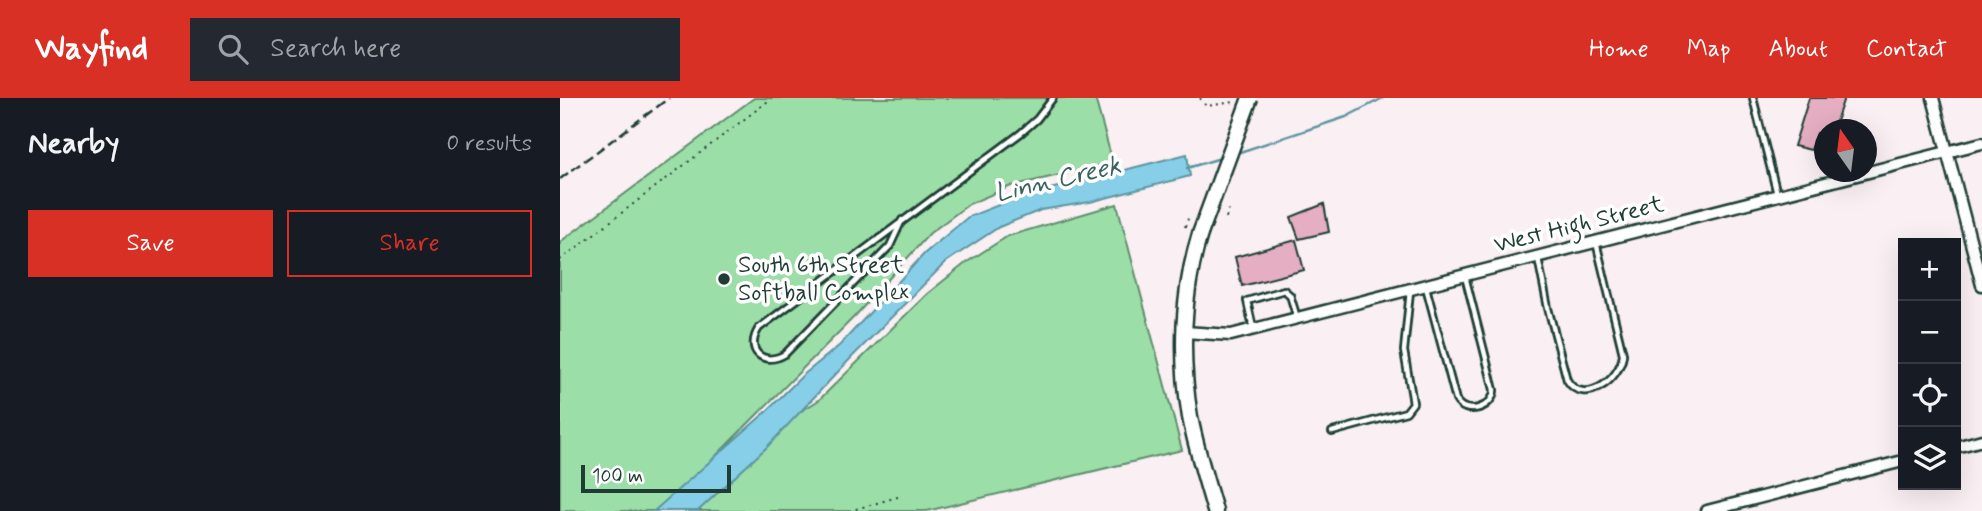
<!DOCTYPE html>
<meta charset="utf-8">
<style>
:root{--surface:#171b24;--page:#242831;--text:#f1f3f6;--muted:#9ea1a6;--line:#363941;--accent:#d93025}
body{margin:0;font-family:Mynerve,sans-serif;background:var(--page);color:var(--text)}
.controls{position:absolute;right:21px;bottom:21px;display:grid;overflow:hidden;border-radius:0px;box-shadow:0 7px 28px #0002}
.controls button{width:63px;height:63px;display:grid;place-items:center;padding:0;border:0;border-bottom:2px solid var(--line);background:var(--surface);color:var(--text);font:35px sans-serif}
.compass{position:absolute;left:1254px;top:21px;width:63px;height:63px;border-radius:50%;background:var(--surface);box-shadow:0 7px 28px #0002;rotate:346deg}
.scale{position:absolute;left:21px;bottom:18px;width:150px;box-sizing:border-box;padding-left:7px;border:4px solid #1f3d34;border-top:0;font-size:19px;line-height:24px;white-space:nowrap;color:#1f3d34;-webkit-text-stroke:5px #fff;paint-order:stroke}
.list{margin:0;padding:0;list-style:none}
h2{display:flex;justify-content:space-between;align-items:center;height:91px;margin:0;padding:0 28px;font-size:30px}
h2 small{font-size:23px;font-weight:400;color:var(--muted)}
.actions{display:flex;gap:14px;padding:21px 28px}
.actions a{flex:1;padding:16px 0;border:2px solid var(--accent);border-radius:0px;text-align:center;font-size:24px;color:var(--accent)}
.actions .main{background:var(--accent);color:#fff}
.icon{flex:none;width:38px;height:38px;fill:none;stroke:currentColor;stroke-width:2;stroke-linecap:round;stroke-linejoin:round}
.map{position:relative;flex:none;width:1422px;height:413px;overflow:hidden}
header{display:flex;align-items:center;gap:42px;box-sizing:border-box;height:98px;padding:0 35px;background:var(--accent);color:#fff}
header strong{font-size:33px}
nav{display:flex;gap:38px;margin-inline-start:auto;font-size:24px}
.search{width:490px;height:63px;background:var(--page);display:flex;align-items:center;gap:18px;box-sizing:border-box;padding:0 24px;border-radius:0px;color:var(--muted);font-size:26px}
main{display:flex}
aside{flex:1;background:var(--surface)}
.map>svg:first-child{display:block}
.green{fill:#9cdea8;stroke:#5e8e6e;stroke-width:2}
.water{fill:#87cfe8;stroke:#5d95a0;stroke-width:2}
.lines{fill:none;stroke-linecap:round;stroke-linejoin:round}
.stream{stroke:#5d95a0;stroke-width:2.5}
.building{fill:#e5aec2;stroke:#1f3d34;stroke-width:2}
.lane-casing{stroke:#1f3d34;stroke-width:10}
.street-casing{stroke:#1f3d34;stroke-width:15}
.secondary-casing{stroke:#1f3d34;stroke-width:19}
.path{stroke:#1f3d34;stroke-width:2;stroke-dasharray:2 5;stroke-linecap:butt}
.lane{stroke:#fff;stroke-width:4.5}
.street{stroke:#fff;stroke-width:10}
.secondary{stroke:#fff;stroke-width:14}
.rail{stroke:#1f3d34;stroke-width:2.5;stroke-dasharray:10 5;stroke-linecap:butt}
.secondary-bridge-casing{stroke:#1f3d34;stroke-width:19;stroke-linecap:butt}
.secondary-bridge{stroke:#fff;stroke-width:14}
.poi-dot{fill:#1f3d34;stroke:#fff;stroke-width:2.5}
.labels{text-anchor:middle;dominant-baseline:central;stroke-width:7;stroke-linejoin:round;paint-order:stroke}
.street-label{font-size:24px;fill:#1f3d34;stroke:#fff}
.poi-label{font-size:24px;fill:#1f3d34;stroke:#fff;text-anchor:start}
.water-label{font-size:26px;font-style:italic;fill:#396261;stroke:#fff}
</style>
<header>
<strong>Wayfind</strong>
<div class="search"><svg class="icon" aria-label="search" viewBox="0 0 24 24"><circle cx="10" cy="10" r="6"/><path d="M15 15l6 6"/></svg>Search here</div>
<nav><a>Home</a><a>Map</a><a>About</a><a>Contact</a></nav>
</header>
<main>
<aside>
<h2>Nearby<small>0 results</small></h2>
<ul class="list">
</ul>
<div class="actions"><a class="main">Save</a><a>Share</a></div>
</aside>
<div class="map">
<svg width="1422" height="413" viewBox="0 0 1422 413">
<rect width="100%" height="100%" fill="#faeff3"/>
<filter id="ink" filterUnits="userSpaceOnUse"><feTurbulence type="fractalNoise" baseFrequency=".0143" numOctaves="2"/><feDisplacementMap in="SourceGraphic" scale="14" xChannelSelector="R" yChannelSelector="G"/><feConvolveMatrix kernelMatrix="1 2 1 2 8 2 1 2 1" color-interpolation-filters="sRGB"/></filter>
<g filter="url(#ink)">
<path class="green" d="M194,0H535L553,65L451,88L409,106L370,135L296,217L135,379L259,302L367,196L407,164L448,138L557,106L622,352L367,413H0V144Z"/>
<path class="water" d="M627,56L630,78L530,104L481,112L439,129L386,164L292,259L207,349L138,413H94L207,313L242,278L280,247L365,155L408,119L459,99Z"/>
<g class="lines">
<g class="stream">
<path d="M677,55L786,19L823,0"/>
<path d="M627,70L664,59"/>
</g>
</g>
<g class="building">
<path d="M1249,0H1284L1273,32H1264V37L1257,35L1251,52L1234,48Z"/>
<path d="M764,106L769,134L739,141L731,119Z"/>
<path d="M736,142L744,172L682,188L675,159Z"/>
</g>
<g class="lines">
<g class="lane-casing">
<g id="lane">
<path d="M1193,0L1217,96"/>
<path d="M342,122L330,148L225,256C204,269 184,253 199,230L461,35L477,21L493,0"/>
<path d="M978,160L988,210L1007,282C1023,309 1061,282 1063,256L1036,144"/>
<path d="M866,189L896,302C905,319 934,310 934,292L905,178"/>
<path d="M693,230L687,203L724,192L730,197L737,220"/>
<path d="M772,334L846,314L853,305L844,253L850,193"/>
</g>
</g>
<g class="street-casing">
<g id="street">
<path d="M1373,0L1422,187"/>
<path d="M624,234L671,237L1422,45"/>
<path d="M1396,349L1422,342"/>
<path d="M1147,413L1343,363"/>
</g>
</g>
<g class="secondary-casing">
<path id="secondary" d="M640,136C622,194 620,259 630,319C636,350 646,382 655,413"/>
</g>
<g class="path">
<path d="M640,0L646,8L675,4"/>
<path d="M666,120L670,108"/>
<path d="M625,129L629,118"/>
<path d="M0,162L212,0"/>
<path d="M289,413L341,398"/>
</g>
<use href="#lane" class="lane"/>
<use href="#street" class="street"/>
<use href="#secondary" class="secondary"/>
<path class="rail" d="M0,81L109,0"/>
<g class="secondary-bridge-casing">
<path id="secondary-bridge" d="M640,136L690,0"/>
</g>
<use href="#secondary-bridge" class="secondary-bridge"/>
</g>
</g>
<circle class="poi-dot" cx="164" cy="181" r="7"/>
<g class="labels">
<g class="street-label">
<text transform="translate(1019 127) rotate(-14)">West High Street</text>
</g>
<g class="poi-label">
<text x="178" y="167">South 6th Street<tspan x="178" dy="28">Softball Complex</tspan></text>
</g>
<g class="water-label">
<text transform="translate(498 82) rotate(-13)">Linn Creek</text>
</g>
</g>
</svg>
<div class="controls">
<button>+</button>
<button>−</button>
<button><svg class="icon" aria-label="locate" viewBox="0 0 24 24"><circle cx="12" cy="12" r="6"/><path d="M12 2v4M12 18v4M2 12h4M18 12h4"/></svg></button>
<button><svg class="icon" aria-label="layers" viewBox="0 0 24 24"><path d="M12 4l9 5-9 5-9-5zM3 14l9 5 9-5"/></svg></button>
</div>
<svg class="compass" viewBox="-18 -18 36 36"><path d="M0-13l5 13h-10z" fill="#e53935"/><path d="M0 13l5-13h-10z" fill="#9ea1a6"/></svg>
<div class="scale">100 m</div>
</div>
</main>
